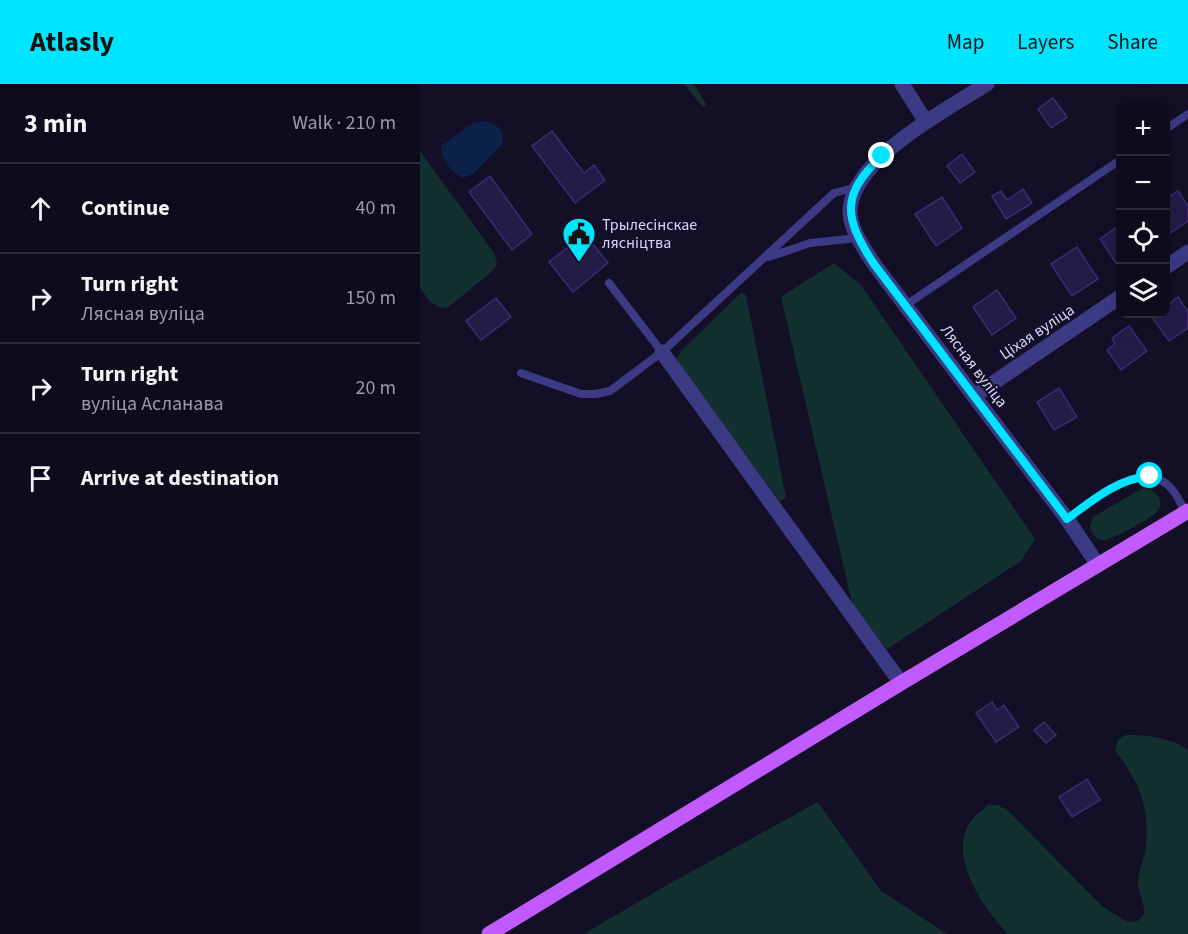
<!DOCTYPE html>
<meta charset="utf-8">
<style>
:root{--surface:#0e0b1c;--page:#1c1929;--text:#f1f3f6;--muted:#9b9ba3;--line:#2e2b3b;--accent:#00e5ff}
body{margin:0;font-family:"Source Sans 3",sans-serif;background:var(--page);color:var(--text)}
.controls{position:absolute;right:18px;top:18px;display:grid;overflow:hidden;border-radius:12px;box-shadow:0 6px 24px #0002}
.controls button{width:54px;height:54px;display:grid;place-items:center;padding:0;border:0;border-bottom:2px solid var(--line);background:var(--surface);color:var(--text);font:30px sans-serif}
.stop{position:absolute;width:18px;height:18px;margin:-14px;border:4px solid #00e5ff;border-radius:50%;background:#fff}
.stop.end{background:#00e5ff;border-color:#fff;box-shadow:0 2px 6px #0008}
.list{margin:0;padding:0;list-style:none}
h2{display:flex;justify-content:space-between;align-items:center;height:78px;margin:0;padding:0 24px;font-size:26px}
h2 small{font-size:20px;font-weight:400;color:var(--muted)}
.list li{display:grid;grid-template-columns:39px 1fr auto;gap:18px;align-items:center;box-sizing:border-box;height:90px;padding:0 24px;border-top:2px solid var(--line)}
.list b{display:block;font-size:22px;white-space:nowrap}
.list p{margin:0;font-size:20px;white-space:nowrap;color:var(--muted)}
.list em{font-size:20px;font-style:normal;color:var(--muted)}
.icon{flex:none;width:33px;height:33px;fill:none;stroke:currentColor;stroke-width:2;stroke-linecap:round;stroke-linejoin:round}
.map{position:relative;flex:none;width:768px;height:850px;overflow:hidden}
header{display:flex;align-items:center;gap:36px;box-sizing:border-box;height:84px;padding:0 30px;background:var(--accent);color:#111}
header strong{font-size:28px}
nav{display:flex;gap:33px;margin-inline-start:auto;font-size:21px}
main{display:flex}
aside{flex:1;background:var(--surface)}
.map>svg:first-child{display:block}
.green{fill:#12302f}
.water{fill:#0c2248}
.building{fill:#241b47;stroke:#3b2d73;stroke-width:1.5}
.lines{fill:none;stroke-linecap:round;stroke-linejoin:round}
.service{stroke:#3d3a85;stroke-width:8}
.minor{stroke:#3d3a85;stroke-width:15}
.primary{stroke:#c25bff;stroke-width:15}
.route{stroke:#00e5ff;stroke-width:8}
.labels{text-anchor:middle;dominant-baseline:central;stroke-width:4.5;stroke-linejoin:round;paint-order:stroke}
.poi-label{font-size:16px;fill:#d9d4ff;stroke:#130f26;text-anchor:start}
.street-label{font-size:16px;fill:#d9d4ff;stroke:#130f26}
</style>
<header>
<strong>Atlasly</strong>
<nav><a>Map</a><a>Layers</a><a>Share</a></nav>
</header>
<main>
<aside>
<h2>3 min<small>Walk · 210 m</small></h2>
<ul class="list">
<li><svg class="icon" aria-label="ahead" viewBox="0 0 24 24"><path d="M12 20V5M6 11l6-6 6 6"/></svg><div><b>Continue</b></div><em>40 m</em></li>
<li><svg class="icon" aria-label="right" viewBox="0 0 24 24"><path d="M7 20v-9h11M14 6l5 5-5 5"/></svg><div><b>Turn right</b><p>Лясная вуліца</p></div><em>150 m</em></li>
<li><svg class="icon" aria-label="right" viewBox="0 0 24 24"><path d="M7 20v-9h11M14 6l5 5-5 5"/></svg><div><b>Turn right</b><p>вуліца Асланава</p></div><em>20 m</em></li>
<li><svg class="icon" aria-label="arrive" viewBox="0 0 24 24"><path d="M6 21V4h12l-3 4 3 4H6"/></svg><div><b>Arrive at destination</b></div></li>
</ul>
</aside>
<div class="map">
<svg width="768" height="850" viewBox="0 0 768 850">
<rect width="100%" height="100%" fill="#130f26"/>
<g class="green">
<path d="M264,0H274L286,20L285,23H283Z"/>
<path d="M0,67L74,169L77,179L74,186L27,224C13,224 8,215 0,204Z"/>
<path d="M414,179L441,201L615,455L601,477L467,565L433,523L361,213Z"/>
<path d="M321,209L326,211L366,414L360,417L259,282L257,275L261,267Z"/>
<path d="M726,404C737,407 746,419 736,429C729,435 689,458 681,456C674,454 671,448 670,442L673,433L721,405Z"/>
<path d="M706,651C729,651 749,653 768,666V850H588C564,825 530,776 548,741C553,733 561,727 568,721H578L587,726L683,823L708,838L718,837L724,830C725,819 718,809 718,798C719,785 725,774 726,762C730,721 718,697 695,666L698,656Z"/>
<path d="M398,718L461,807L527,850H164L247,801Z"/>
</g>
<path class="water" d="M66,37C77,40 86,47 82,60L53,90L43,94C32,88 20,75 21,62L53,39Z"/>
<g class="building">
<path d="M633,14L647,33L631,44L618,25Z"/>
<path d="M132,47L164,89L174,81L185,96L155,119L112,62Z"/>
<path d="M542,70L555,88L540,99L527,82Z"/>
<path d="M70,92L112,150L92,166L49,108Z"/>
<path d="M603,105L612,119L586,135L572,112L581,107L587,116Z"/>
<path d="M758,107L768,122V137L749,150L746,145V115Z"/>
<path d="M522,113L542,144L516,162L495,130Z"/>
<path d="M700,141V180L698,182L680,155Z"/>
<path d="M165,150L188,179L153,208L129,178Z"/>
<path d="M657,163L678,195L652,212L631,180Z"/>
<path d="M577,206L596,234L572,251L553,223Z"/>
<path d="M758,213L768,228V244L749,257L731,232L734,230H746V222Z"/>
<path d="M76,214L91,233L61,256L46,237Z"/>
<path d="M709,242L727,267L701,286L687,266L695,260L692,254Z"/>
<path d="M639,304L657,333L634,346L617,318Z"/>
<path d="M572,618L577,626L584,621L599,643L576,658L556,629Z"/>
<path d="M624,638L636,651L626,659L614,646Z"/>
<path d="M667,695L680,716L652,733L639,713Z"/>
</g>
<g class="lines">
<g class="service">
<path d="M746,45L768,30"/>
<path d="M349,173L390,159L438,154"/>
<path d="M189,199L242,268"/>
<path d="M486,221L700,76"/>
<path d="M101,289L161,310H176L190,307L242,268L414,109L437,103"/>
<path d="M647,435C671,418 718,375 748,401C756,408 761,420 766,429"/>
</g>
<g class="minor">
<path d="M482,0L506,38"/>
<path d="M567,0C527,25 434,74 430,125C429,145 444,164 454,180L647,435L678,481"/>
<path d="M746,183L768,168"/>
<path d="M242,268L481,599"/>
<path d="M554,312L700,213"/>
</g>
<path class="primary" d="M69,850L481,599L768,427"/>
</g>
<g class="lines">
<path class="route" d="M462,72C420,111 424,134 454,180L647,435C673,416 697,395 730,392"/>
</g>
<defs>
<g id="civic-pin" transform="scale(1.725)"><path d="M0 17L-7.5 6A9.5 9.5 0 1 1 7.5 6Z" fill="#00e5ff" stroke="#130f26"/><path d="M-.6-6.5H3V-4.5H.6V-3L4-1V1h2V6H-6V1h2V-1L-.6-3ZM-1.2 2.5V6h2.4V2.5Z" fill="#111"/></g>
</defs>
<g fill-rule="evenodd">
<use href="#civic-pin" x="159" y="150"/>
</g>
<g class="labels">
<g class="poi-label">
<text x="182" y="141">Трылесінскае<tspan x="182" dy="18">лясніцтва</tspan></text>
</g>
<g class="street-label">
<text transform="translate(617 248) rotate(-34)">Ціхая вуліца</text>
<text transform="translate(554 282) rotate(53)">Лясная вуліца</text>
</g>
</g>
</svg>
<div class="controls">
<button>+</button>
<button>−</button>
<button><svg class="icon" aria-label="locate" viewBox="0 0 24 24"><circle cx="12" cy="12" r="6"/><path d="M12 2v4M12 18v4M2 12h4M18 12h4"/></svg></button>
<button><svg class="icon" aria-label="layers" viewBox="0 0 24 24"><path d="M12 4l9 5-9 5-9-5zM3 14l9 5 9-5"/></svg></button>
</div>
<div class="stop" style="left:730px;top:392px"></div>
<div class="stop end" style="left:462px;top:72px"></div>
</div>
</main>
